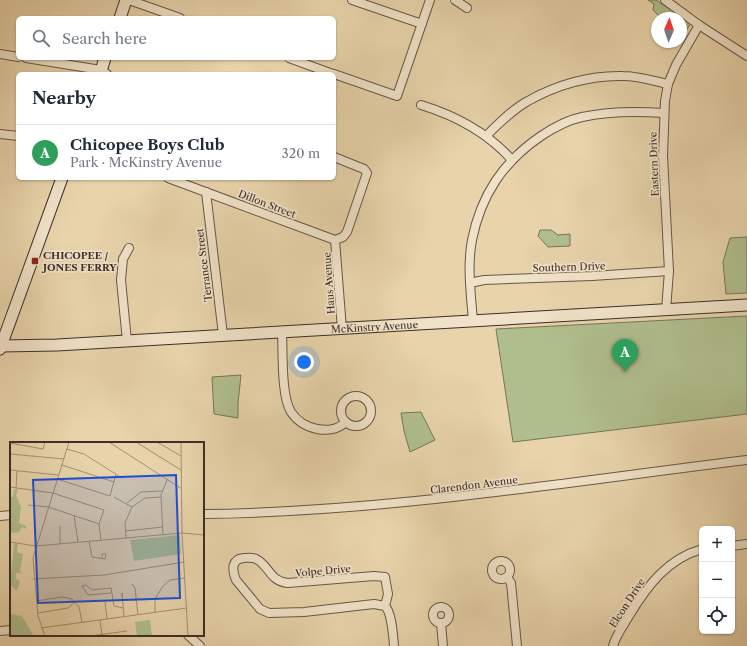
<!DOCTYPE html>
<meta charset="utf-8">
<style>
:root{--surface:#fff;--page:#f2f2f3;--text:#1f2937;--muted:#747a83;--line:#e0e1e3;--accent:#111827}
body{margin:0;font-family:"Libre Caslon Text",serif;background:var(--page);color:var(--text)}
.controls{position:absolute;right:12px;bottom:12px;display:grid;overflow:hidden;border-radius:6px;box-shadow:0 1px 3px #0004}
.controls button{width:36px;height:36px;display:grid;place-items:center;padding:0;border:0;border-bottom:1px solid var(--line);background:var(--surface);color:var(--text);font:20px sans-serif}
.compass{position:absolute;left:651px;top:12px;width:36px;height:36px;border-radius:50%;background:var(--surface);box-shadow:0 1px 3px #0004;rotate:2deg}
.you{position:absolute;left:304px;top:362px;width:14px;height:14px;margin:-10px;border:3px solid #fff;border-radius:50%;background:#1a73e8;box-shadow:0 0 0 6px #1a73e833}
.badge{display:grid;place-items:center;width:26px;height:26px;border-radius:50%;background:var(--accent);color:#fff;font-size:13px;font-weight:700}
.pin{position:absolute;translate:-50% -33px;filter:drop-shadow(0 1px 2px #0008)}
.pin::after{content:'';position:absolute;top:21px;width:14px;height:12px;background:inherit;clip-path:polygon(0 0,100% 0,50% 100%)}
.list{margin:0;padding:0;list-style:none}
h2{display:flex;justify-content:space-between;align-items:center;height:52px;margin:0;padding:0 16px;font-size:17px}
h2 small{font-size:13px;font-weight:400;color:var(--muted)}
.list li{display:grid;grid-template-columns:26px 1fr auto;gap:12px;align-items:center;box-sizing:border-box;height:56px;padding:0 16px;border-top:1px solid var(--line)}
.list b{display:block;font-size:15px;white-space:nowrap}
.list p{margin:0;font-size:13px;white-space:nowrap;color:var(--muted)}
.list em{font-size:13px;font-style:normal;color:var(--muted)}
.icon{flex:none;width:22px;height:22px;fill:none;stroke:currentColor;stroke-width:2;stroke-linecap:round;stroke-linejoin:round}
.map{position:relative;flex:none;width:747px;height:646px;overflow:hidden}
.search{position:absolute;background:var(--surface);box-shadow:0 1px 3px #0004;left:16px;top:16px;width:320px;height:44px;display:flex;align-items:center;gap:10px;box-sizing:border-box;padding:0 14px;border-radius:6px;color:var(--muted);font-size:15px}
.panel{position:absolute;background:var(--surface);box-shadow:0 1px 3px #0004;left:16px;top:72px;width:320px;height:108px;border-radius:6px}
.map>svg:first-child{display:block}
.green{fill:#b0be8d;stroke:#76765b}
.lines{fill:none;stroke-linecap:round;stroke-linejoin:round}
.street-casing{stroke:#675749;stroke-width:10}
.secondary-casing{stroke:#3c2e29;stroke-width:13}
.street{stroke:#f0e2c8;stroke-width:8}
.secondary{stroke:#f0e2c8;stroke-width:11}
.poi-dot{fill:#8f2418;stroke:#f0e2c8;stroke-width:1.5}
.labels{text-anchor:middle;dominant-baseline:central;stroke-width:3.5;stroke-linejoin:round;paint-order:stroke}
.street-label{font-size:10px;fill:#3c2e29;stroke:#f0e2c8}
.poi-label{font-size:10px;font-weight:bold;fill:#3c2e29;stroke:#f0e2c8;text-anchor:start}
.inset-road{fill:none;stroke:#a39176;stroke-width:1}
.view{fill:#1d4ed8;fill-opacity:0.15;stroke:#1d4ed8;stroke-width:2}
.inset-edge{fill:none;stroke:#3c2e29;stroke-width:2}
</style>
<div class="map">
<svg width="747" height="646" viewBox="0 0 747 646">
<rect width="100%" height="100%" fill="#e8d3aa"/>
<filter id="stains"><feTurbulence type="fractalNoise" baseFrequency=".005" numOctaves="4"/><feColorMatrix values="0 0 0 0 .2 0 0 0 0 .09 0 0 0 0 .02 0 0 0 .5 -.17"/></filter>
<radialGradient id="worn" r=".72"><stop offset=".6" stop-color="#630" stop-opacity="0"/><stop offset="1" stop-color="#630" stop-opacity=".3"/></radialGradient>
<g class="green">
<path d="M648,0H656L691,23L682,37L681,35V18L660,17L653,10L654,4Z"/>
<path d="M540,230H551L558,235L570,234V246L548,247L538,236Z"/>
<path d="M747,237V293L726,294L723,262L730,238Z"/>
<path d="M747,316V414L513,442L496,329Z"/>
<path d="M241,375L238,403V418L214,414L212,377Z"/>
<path d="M421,412L435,440L410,452L404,431L401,413Z"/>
</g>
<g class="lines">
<g class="street-casing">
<g id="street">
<path d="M129,0L180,18"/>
<path d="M352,0L422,24"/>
<path d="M455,0L467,8"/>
<path d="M665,0L699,25L747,56"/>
<path d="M0,54L18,57"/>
<path d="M26,58L101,70L107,74"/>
<path d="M289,58L333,74"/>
<path d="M334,74L397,96L430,0"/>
<path d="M421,105C457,116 487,132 512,160"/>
<path d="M0,134L18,136"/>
<path d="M486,136C498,124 513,109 528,101C556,85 590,75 623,76C638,76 654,81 668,84"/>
<path d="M334,157L364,169L367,173L347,232L343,237L335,240L342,329"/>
<path d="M168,178L335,240"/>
<path d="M206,192L223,335"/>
<path d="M470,283L484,280L592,276L669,271"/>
<path d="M666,310L669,271L663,156L665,101L668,84L676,65L699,25"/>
<path d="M473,321C471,295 467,266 472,240C481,195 503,162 541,136C553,128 568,120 582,117C609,111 636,111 664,113"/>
<path d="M282,332C283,352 281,396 291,412C297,421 307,427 317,429C328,431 337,430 346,422"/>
<path d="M127,341L121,280L123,259L129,248"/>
<circle cx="356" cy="411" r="15"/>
<path d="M203,514C386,512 566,482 747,460"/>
<path d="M0,516L11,515"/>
<path d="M732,546L747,544"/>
<circle cx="501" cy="570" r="9"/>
<path d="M507,577L511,583L517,646"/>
<path d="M385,606L374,604L304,612L269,613L260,609L236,580C232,570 231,559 244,558C248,558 252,557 256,559C270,566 269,581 288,583L374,576L385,577L388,594L385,606C392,613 393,635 394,646"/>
<circle cx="441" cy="615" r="8"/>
<path d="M441,623L443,646"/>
<path d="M0,631L11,630"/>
<path d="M188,635L200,646"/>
<path d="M613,646C616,635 623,626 629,616C647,586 667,559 702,549"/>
</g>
</g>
<g class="secondary-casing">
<g id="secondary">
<path d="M120,18L126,0"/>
<path d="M100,74L105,58"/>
<path id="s1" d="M1,346L57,345L747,305"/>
<path d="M0,349L62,178"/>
</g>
</g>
<use href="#street" class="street"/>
<use href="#secondary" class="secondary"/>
</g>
<rect class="poi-dot" x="31" y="257" width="8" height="8" rx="2"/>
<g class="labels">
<g class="street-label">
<text transform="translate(654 164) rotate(-92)">Eastern Drive</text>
<text transform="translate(267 204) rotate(21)">Dillon Street</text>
<text transform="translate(204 265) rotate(-97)">Terrance Street</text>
<text transform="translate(569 267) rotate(-2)">Southern Drive</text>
<text transform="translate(329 283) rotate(-94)">Haus Avenue</text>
<text stroke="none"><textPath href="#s1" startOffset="374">McKinstry Avenue</textPath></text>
<text transform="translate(474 485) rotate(-7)">Clarendon Avenue</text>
<text transform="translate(323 571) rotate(-5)">Volpe Drive</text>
<text transform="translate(627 603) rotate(-57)">Elcon Drive</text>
</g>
<g class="poi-label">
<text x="43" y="255">CHICOPEE /<tspan x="43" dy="12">JONES FERRY</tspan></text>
</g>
</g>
<g transform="translate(10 442)">
<rect width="194" height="194" fill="#e8d3aa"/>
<path d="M4,47H8L6,53L11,65L9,81L16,84V87L12,85L9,90L3,91L0,89V55H3ZM170,93L171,112L124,119L120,98ZM4,101L8,102L7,110L13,112L10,129L12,131H6V137L10,139L7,149L0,143ZM0,172L12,174L24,194H0ZM140,178L142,194H127L125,180Z" fill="#b0be8d"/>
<path class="inset-road" d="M99,0L172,47M126,0L171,28M147,0L171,14M171,0L172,91L178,194M0,1L33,7L35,0M57,7L74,12L112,36M0,12L54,17M52,23L104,40M0,28L48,33M47,37L100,54L106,32M0,45L43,51L94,68L89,82L91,98M6,46L7,29M104,55L122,65M117,61L131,50L152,49M18,63L38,65L89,82M64,73L68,100M50,84V102M115,89L153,85M153,93L151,53L157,38M116,96L115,81L122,65L135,56L151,55M79,99L82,115L95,117L96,112H92V116M0,100L26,104L172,91L194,93M23,137L94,133L174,120M124,145L122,142L125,146L128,173M101,151L78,153L72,144L76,143L82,148L101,146L104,164L113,166M112,154V151L114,174M26,159L52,155L62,157L69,165L72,180M95,160L97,177M145,170V157L153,144L160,138L175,136M28,171L58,166L65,160M90,178L92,194M31,186L177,166M35,194L28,174L23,116L59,0M80,194L117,189"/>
<path class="view" d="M166,33L170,156L28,161L23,38Z"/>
<rect width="194" height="194" class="inset-edge"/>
</g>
<rect width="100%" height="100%" filter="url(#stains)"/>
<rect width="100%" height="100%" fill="url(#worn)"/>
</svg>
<div class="controls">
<button>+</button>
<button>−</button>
<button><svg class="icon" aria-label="locate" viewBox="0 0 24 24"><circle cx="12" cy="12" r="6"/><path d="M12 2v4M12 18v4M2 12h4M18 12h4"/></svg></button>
</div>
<svg class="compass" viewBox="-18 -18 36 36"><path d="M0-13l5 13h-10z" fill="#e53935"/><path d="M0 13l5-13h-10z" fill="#747a83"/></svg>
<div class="you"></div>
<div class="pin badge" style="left:625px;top:372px;background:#2e9e5b">A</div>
<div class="search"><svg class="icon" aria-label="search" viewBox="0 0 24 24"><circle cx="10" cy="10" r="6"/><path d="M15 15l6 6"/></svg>Search here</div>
<section class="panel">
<h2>Nearby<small></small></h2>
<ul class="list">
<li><span class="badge" style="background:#2e9e5b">A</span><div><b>Chicopee Boys Club</b><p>Park · McKinstry Avenue</p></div><em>320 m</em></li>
</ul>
</section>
</div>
